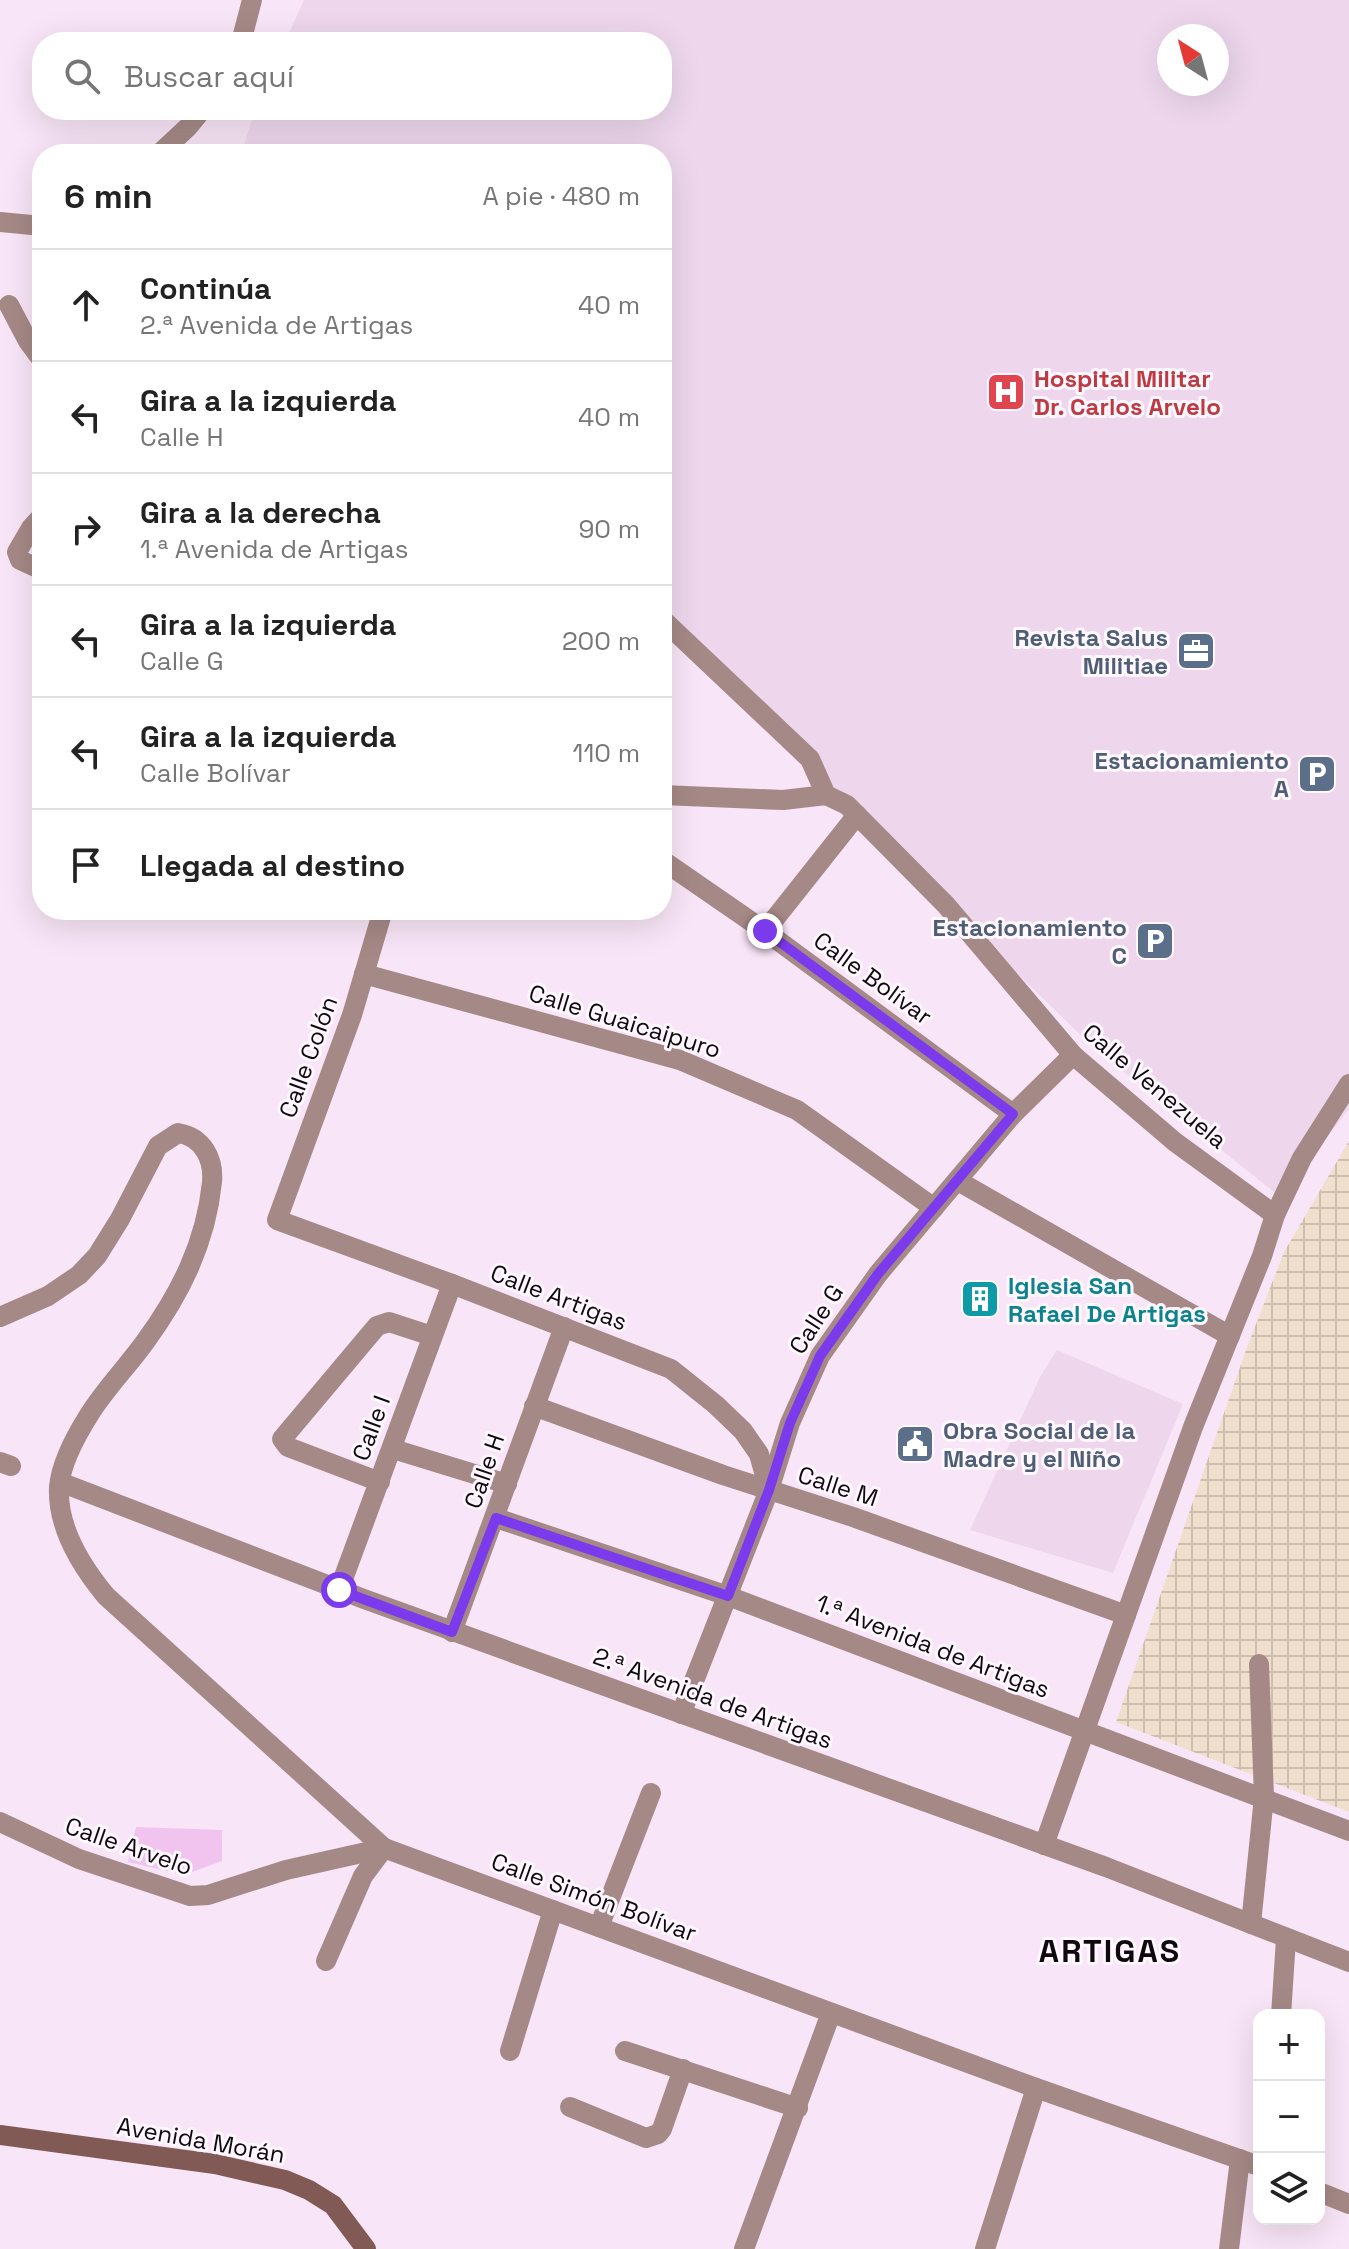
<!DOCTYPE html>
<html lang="es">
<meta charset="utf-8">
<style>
:root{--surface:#fff;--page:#f2f2f2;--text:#222;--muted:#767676;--line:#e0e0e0}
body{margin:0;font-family:"Space Grotesk",sans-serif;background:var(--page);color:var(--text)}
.controls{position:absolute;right:24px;bottom:24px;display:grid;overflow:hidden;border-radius:16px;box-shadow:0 8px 32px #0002}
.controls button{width:72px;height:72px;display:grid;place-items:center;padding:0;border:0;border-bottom:2px solid var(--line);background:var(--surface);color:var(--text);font:40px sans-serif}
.compass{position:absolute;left:1157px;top:24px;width:72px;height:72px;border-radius:50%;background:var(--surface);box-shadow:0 8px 32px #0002;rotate:324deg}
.stop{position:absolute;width:24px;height:24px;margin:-18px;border:6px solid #7c3aed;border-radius:50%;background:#fff}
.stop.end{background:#7c3aed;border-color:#fff;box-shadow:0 2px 8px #0008}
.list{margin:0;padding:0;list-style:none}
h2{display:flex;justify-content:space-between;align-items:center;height:104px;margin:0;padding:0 32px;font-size:34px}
h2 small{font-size:26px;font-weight:400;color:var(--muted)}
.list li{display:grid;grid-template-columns:52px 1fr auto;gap:24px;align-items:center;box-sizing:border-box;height:112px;padding:0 32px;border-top:2px solid var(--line)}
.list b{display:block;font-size:30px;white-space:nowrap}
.list p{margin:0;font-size:26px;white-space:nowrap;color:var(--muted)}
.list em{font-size:26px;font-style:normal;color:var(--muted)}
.icon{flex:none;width:44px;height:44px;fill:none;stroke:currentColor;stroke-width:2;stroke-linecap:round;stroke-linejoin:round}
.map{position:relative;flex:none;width:1349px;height:2249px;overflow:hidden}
.search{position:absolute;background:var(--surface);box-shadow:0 8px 32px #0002;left:32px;top:32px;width:640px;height:88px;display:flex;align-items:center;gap:20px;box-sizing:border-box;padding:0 28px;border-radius:32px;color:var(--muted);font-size:30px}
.panel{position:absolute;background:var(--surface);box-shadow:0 8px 32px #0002;left:32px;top:144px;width:640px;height:776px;border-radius:32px}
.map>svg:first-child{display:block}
.industrial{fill:url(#industrial-grid)}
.built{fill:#eed7ed;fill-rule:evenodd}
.green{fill:#f1c3ef}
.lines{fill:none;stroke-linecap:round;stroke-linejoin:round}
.street{stroke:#a58986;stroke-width:20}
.secondary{stroke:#815a56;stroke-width:20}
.route{stroke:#7c3aed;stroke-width:10}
.labels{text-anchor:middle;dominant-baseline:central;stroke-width:6;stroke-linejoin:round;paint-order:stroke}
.health-label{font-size:24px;font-weight:bold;fill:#be3a42;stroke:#fef7fe;text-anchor:start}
.service-label{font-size:24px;font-weight:bold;fill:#4e5e75;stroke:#fef7fe;text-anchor:end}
.street-label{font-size:24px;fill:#0f090f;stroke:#fef7fe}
.culture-label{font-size:24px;font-weight:bold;fill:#0d838f;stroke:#fef7fe;text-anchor:start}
.district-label{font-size:32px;font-weight:bold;letter-spacing:2px;fill:#0f090f;stroke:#fef7fe}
</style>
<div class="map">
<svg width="1349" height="2249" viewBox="0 0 1349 2249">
<defs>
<pattern id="industrial-grid" width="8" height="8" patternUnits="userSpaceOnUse" patternTransform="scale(2)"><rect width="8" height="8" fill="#f1dfce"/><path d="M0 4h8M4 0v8" fill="none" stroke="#cdbeb0"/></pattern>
</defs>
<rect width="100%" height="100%" fill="#f8e5f7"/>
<path class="industrial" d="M1349,1141V1812L1116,1722L1246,1350L1284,1252Z"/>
<g class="built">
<path d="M304,0H1349V1109L1280,1197L1094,1048L662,629V154H241L255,110H662V42H285ZM1169,36H1217V84H1169Z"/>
<path d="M1057,1350L1183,1404L1113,1573L970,1530L1040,1377Z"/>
</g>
<path class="green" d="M136,1827L222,1830V1861L184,1875L128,1862Z"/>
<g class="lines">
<g class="street">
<path d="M241,42L252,0"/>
<path d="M159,154L188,127L202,110"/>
<path d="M0,222L42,226"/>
<path d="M9,305L28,341L42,360"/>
<path d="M42,516L31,528L17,552L20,560L42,570"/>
<path d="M662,619L810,759L826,795"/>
<path d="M662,795L783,800L826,795L847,805L946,905L1073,1055L1175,1142L1275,1215"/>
<path d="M662,860L765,931L1013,1114"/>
<path d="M383,910L352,1015L277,1220L452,1284L671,1369L716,1405L743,1431L759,1454L769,1490"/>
<path d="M765,931L857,815"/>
<path d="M364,974L680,1060L797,1110L934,1208"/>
<path d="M958,1181L1230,1336"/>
<path d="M0,1317L48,1296L79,1275L97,1256L120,1219L158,1146L178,1133C203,1137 214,1159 212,1182C206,1243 180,1294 145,1342C127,1367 105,1389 89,1415C77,1434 61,1463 59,1487C57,1527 82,1567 106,1596L384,1848L1036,2088L1259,2166"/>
<path d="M534,1406L723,1475L853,1517L1126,1615"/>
<path d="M393,1449L507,1484"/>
<path d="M0,1462L11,1466"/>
<path d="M60,1482L364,1599L1106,1867L1349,1962"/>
<path d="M380,1482L288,1447L282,1439L377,1326L389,1322L432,1336"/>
<path d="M496,1518L728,1596L1349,1831"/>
<path d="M339,1590L452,1284"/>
<path d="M452,1632L564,1327"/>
<path d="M681,1714L769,1490L790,1423L820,1356L878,1274L1013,1114L1073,1055"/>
<path d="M0,1822L79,1859L190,1896L208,1895L286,1870L384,1848"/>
<path d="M1044,1845L1193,1427L1262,1256L1275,1215L1302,1158L1349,1084"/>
<path d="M1251,1924L1264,1797L1259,1664"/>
<path d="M599,1927L651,1793"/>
<path d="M326,1961L363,1876L384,1848"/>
<path d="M1281,2015L1286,1939"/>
<path d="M510,2051L553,1910"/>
<path d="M625,2051L798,2108"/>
<path d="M570,2107L646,2138L658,2134L662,2129L683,2069"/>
<path d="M1319,2192L1349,2204"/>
<path d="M744,2249L831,2013"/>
<path d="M985,2249L1036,2088"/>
<path d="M1229,2249L1240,2159"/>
</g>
<path class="secondary" d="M0,2135L215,2164L285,2180L309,2190L333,2205L366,2249"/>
</g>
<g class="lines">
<path class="route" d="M339,1590L452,1632L496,1518L728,1596L769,1490L790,1423L820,1356L878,1274L1013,1114L765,931"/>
</g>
<defs>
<g id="hospital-square" transform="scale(2)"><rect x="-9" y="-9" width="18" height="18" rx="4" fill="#e0444e" stroke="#fef7fe"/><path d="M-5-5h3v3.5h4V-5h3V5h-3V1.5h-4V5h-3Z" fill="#fff"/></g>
<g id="office-square" transform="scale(2)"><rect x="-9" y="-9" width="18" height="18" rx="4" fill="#5c6f8a" stroke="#fef7fe"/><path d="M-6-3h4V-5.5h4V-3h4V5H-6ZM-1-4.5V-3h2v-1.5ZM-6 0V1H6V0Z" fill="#fff"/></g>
<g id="parking-square" transform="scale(2)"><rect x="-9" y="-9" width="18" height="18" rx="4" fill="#5c6f8a" stroke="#fef7fe"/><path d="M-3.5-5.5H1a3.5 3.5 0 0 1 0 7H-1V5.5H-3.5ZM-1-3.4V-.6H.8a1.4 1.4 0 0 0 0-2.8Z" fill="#fff"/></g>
<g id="building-square" transform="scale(2)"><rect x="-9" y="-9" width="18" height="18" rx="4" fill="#0f9aa8" stroke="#fef7fe"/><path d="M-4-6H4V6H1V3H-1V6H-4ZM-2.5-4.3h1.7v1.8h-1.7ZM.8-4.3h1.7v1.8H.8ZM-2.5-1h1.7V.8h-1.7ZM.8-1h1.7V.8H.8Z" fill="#fff"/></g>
<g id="civic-square" transform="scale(2)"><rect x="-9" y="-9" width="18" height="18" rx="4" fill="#5c6f8a" stroke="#fef7fe"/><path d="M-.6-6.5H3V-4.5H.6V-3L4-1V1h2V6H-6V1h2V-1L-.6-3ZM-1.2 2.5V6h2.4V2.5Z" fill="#fff"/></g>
</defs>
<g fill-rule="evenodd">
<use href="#hospital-square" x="1006" y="392"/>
<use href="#office-square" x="1196" y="651"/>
<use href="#parking-square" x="1317" y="774"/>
<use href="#parking-square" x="1155" y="941"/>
<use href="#building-square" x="980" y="1299"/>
<use href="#civic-square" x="915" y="1444"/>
</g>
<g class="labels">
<g class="health-label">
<text x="1034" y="378">Hospital Militar<tspan x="1034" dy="28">Dr. Carlos Arvelo</tspan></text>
</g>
<g class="service-label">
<text x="1168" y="637">Revista Salus<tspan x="1168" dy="28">Militiae</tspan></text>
<text x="1289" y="760">Estacionamiento<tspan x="1289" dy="28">A</tspan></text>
<text x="1127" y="927">Estacionamiento<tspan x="1127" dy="28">C</tspan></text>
<text x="943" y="1430" text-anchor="start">Obra Social de la<tspan x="943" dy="28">Madre y el Niño</tspan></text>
</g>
<g class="street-label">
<text transform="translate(873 978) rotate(36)">Calle Bolívar</text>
<text transform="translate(625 1021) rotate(17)">Calle Guaicaipuro</text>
<text transform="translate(308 1057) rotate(-70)">Calle Colón</text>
<text transform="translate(1155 1086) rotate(40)">Calle Venezuela</text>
<text transform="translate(559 1297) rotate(21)">Calle Artigas</text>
<text transform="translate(816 1319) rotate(-57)">Calle G</text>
<text transform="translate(371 1428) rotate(-70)">Calle I</text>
<text transform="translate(484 1471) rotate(-71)">Calle H</text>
<text transform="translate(838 1486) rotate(18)">Calle M</text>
<text transform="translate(933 1646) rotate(21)">1.ª Avenida de Artigas</text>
<text transform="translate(713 1698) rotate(20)">2.ª Avenida de Artigas</text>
<text transform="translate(129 1846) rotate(19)">Calle Arvelo</text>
<text transform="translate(594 1897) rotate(20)">Calle Simón Bolívar</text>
<text transform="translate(201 2140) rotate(10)">Avenida Morán</text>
</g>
<g class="culture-label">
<text x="1008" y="1285">Iglesia San<tspan x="1008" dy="28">Rafael De Artigas</tspan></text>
</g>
<g class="district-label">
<text x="1110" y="1951">ARTIGAS</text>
</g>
</g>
</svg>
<div class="controls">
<button>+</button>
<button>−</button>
<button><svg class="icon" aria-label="layers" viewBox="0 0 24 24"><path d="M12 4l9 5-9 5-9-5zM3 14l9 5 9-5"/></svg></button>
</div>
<svg class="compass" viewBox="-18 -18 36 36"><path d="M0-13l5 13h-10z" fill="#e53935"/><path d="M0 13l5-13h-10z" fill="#767676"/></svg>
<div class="stop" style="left:339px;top:1590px"></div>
<div class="stop end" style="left:765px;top:931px"></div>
<div class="search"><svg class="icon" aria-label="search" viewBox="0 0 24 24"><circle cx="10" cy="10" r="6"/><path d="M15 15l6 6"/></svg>Buscar aquí</div>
<section class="panel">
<h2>6 min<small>A pie · 480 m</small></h2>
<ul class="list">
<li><svg class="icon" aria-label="ahead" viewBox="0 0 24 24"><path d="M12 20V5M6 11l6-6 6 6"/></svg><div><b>Continúa</b><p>2.ª Avenida de Artigas</p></div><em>40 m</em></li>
<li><svg class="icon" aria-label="left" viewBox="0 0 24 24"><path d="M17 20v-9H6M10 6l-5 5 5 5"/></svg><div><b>Gira a la izquierda</b><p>Calle H</p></div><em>40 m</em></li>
<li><svg class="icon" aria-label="right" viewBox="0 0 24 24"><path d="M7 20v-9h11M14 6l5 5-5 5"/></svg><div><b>Gira a la derecha</b><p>1.ª Avenida de Artigas</p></div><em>90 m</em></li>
<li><svg class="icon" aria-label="left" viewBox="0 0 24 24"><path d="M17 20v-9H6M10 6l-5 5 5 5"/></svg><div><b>Gira a la izquierda</b><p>Calle G</p></div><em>200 m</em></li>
<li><svg class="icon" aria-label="left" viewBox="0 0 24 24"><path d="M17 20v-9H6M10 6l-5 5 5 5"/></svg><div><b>Gira a la izquierda</b><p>Calle Bolívar</p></div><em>110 m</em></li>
<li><svg class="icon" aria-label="arrive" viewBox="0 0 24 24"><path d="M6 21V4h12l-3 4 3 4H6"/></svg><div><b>Llegada al destino</b></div></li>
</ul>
</section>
</div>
